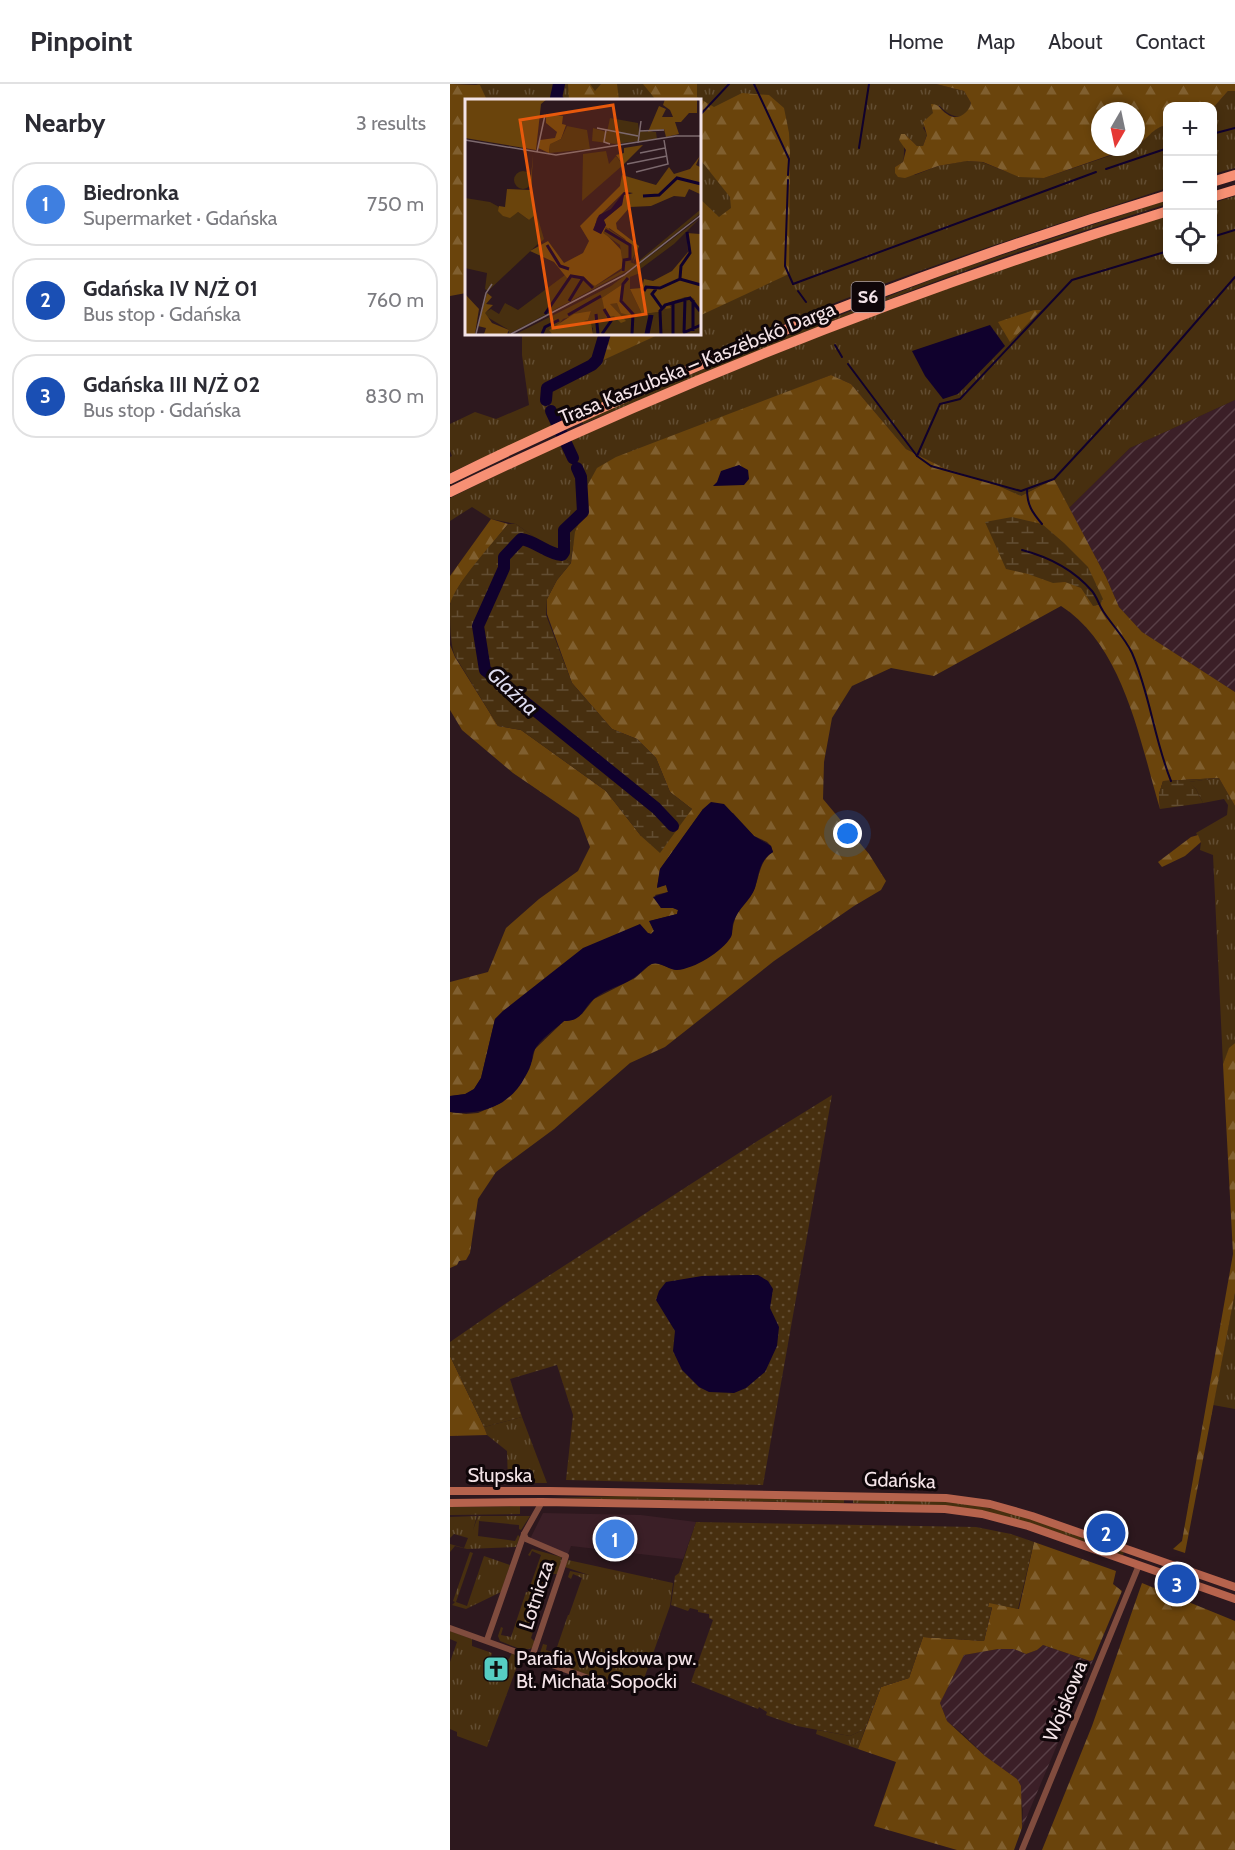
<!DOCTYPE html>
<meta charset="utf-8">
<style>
:root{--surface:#fff;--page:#f2f2f3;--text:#2b2b33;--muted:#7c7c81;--line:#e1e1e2;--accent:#3e7474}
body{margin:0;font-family:Cabin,sans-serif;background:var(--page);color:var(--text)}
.controls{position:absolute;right:18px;top:18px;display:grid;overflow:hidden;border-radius:12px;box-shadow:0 3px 9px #0003}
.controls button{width:54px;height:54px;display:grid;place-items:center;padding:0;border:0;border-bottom:2px solid var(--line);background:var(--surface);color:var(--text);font:30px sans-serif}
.compass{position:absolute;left:641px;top:18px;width:54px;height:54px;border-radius:50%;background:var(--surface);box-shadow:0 3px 9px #0003;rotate:189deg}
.you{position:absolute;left:398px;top:750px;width:21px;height:21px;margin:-15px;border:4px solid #fff;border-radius:50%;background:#1a73e8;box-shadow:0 0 0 9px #1a73e833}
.badge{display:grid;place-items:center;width:39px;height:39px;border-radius:50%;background:var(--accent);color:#fff;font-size:20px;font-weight:700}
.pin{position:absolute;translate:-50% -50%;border:3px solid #fff;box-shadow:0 2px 6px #0006}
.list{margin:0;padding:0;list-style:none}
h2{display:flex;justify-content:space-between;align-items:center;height:78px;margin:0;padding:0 24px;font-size:26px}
h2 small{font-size:20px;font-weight:400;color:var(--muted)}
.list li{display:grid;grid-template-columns:39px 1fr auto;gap:18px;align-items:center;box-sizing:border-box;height:84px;margin:0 12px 12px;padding:0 12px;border:2px solid var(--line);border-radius:24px}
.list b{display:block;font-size:22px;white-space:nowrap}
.list p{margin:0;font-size:20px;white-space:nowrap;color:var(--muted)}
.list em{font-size:20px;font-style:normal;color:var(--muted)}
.icon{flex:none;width:33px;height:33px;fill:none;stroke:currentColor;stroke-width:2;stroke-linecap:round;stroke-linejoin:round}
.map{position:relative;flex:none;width:785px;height:1766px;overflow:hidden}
header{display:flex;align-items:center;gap:36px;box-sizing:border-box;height:84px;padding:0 30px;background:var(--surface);border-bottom:2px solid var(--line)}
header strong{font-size:28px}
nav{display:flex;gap:33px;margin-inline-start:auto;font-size:21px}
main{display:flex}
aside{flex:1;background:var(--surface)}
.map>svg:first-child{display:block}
.built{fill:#3b1f27}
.industrial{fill:url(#industrial-furrows)}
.grass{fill:url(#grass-tufts)}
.forest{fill:url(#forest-firs)}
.wetland{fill:url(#wetland-marsh)}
.park{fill:url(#park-dots)}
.water{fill:#10012d}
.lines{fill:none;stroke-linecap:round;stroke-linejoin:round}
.stream{stroke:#10012d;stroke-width:2}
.river{stroke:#10012d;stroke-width:12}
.minor{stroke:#804c3e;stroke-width:6}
.secondary{stroke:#b6634d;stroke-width:8}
.motorway{stroke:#f79074;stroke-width:10}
.labels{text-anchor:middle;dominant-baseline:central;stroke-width:6;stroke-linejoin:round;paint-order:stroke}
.shield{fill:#0f0609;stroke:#afa1a4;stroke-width:1.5}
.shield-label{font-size:18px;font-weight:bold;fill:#f3e3e7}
.street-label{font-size:20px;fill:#f3e3e7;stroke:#0f0609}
.poi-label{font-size:20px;fill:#f3e3e7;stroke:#0f0609;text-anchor:start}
.water-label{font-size:21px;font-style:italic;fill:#dddbef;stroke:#0f0609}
.inset-river{fill:none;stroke:#10012d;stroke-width:3}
.inset-road{fill:none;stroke:#7c696e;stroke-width:1.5}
.view{fill:#e8590c;fill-opacity:0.15;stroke:#e8590c;stroke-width:3}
.inset-edge{fill:none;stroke:#f3e3e7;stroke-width:3}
</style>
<header>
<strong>Pinpoint</strong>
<nav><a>Home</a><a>Map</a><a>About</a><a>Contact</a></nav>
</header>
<main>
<aside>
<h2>Nearby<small>3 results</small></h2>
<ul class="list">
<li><span class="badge" style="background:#3f7fe0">1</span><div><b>Biedronka</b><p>Supermarket · Gdańska</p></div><em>750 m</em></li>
<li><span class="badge" style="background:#1a4fb4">2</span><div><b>Gdańska IV N/Ż 01</b><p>Bus stop · Gdańska</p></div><em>760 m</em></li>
<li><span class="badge" style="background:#1a4fb4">3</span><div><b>Gdańska III N/Ż 02</b><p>Bus stop · Gdańska</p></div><em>830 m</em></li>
</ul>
</aside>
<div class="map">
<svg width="785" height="1766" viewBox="0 0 785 1766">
<defs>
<pattern id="industrial-furrows" width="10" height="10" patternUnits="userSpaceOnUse" patternTransform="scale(1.5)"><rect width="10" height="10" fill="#3b1f27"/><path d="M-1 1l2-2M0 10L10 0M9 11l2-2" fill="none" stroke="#583f46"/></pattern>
<pattern id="grass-tufts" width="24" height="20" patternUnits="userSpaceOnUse" patternTransform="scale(1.5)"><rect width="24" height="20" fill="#472f0f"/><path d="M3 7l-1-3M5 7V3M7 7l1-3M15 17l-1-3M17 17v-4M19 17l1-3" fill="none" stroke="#624d32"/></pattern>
<pattern id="forest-firs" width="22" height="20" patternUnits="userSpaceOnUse" patternTransform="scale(1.5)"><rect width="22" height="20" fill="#6a440c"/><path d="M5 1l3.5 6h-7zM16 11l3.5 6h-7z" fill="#805f2f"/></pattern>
<pattern id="wetland-marsh" width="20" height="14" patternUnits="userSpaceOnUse" patternTransform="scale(1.5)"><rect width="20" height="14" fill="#472f0f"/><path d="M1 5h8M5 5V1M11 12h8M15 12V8" fill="none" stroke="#624d32"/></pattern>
<pattern id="park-dots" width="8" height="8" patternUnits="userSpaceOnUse" patternTransform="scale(1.5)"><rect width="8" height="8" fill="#472f0f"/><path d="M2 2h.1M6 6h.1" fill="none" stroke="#624d32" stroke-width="1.8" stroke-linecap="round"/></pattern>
</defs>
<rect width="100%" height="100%" fill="#2d181e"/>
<path class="built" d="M93,1429L191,1431L246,1438L233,1475L121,1462L118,1470L78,1459Z"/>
<g class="industrial">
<path d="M785,316V608L692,548L669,523L656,493L619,424L680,364Z"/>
<path d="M593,1561L639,1577L643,1576L572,1744L573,1726L567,1695L535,1672L514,1651L497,1637L490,1619L514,1571L548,1565H564L576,1570L587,1566Z"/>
</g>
<g class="grass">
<path d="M26,0H486L514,7L521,19C516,40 499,33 489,21L473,44L477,50L473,62H467L455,50C453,60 455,68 453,78L445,83L465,91L488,82L516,77L532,78L557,88L594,94L686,63C698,56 699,44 717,41V104C607,141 495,175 387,218C256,271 128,330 0,389V373L2,372L0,367V340L25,328L46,335L79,321L72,271V249H249V16H37L30,2Z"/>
<path d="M778,7H785V84L763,90V24Z"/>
<path d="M785,112V316L680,364L619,424L604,395L571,412L494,384L456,365L401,300L381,291L277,332L136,404C132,430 123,453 121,479L66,440L41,435L22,423L0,437V414C92,368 186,327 281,288C424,229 570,176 717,132L718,176H762L763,119Z"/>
<path d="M717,116V120C655,140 593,159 531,181C397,229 265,284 133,340L132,336L273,277L501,188Z"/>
<path d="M769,694L785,722V959L779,965L773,980L763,771L750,766L751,758L746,749L777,731L778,721L774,715L753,719L746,705L738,698Z"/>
<path d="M785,1209V1325L763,1321Z"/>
<path d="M72,1333L97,1399H58L57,1367L37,1351L34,1343Z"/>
<path d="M170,1412L394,1414V1419L103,1414Z"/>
<path d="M403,1414C445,1415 487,1415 528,1422C578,1431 626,1450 674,1467L673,1471L592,1443L495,1422L403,1419Z"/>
<path d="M70,1422V1430L0,1431V1423Z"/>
<path d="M27,1432L23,1446L28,1432H80L71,1446L69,1445V1441L29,1437L28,1452L65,1457L68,1451L70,1453L66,1463L17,1465L5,1462L0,1468V1460L14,1464L18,1454L4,1450L0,1454V1433Z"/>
<path d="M82,1465L111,1473L112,1477L107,1490H102L81,1554L85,1558L83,1564L73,1566L50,1557L48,1552L51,1543L53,1544L51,1551L61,1553L76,1508H78L91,1471L82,1467L80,1472L78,1471Z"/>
<path d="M20,1468L23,1469L6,1518L17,1522L34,1472L60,1481L51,1508L16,1525L2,1521L5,1518L3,1517Z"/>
<path d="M118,1476L223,1499L220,1522L191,1603L159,1592L156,1598L89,1572L93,1560L97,1561L96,1566L105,1569L118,1531H119L132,1494L123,1490L121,1495L118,1493L120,1487L139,1491L115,1483Z"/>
<path d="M0,1547L22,1555V1562L42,1569L41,1573L44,1575L38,1593L47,1595L54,1578L59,1575L62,1569L71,1572L37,1663L7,1652V1648L0,1645V1578L7,1558L0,1555Z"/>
<path d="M415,1645L408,1665L366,1650L367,1646L400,1652Z"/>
</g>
<g class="forest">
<path d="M0,0L30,1L37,16H16V209L0,212Z"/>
<path d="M118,0H140L145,7L151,0H167L169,16H119Z"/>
<path d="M193,0H247V13L264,23L292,9L319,11L334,24L339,49L340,69L339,190L249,232V114L269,133L281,124L280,113L249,74V16H206Z"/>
<path d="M486,0H785V7H778L763,24L718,22L717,41C701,44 698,56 686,62V27H650V63H683L594,94L569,93L533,78L517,77L488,82L455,94L448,93L445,89V83L453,78L456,66L449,56L451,50H455L467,62H473L477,51L473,38L483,29L481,20C490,20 490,26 497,30C507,38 519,29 521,19L514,7Z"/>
<path d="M584,226H591L560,258L548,238Z"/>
<path d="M157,249H212L149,278Z"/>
<path d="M381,291L401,300L456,365L494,384L544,400L571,412L604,395L656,493L669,523L692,548L785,608V722L769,694L713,697L709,710L710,725C690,658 674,562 611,522L484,592L441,584L402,602L382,634L374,678L373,715L419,770L436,797L431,806L404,822L324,877L215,963L180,979L104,1045L46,1088L28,1115L20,1169L16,1176L9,1177L7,1181L0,1184V1028L16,1030L28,1029L53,1018L82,977L85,965L114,937L132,930L144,915L185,894L201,880L206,879L226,886L281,852C283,842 285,830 292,821C296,816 301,812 304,806C310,792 309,777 323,768L321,762L317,758L304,752L283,729L253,725L210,785L207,803L216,801L218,808L205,811L211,824H223L228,826L227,830L200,837L204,847L201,850L198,849L53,927L45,935L31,994L24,1005L16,1010L0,1012V898L38,888L56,844L89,815L128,787L140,763L129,734L63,689L12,646L0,626V561L5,573L48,642L71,646L156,707L191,752L242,725L220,708L206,674L187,655L162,645L122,599L97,530V515L107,496L121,479L125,448L131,434L136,404L147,384L166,373Z"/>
<path d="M41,435L58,440L11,499L0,520V492Z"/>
<path d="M748,751L751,758L735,772L712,783L708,778L741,753Z"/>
<path d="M785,959V1209L735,1469L723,1465L732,1457L783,1170L773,980L779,964Z"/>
<path d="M0,1272L34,1343L37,1351L0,1352Z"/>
<path d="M584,1458L666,1487L663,1500L672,1507L643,1576L640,1577L593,1561L587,1566L576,1570L564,1565H548L514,1571L490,1619L497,1637L535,1672L567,1695L571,1702L572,1744L564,1766H507L424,1742L446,1678L408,1665L431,1603L459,1594L473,1553L534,1557L542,1524L538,1523L539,1518L569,1525Z"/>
<path d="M692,1499L785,1537V1766H592L642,1642Z"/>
</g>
<g class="wetland">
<path d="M562,433L592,440L614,459L638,483L653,515L650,521L643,522L631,504L615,498L603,499L578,490L556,485L535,438Z"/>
<path d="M58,440H66L121,479L107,496L97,515L96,531L122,599L162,645L187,655L206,674L220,708L242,725L210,769L191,752L156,707L71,646L48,642L5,572C0,560 0,535 0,521C4,500 44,458 58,440Z"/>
<path d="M769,694L739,698L746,705L753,719L710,725L709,710L713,697Z"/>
</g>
<g class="park">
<path d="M382,1011L313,1401L116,1396L123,1331L107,1281L60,1295L72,1333L34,1343L0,1272V1258L55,1220L309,1056Z"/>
<path d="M246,1438L526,1443L561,1450L584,1458L568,1525L539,1519L538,1523H542L534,1557L473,1553L459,1594L431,1603L415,1645L400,1652L347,1642L316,1631L317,1628L309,1623L308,1625L241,1598L263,1536L259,1534V1530L248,1528V1526L240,1524L238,1527L221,1521L225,1492L229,1489Z"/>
</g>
<g class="water">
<path d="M540,241L555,262L508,310L493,315L475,292L462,267Z"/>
<path d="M289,381L298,386L299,395L294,401L263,402L267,398L271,387Z"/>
<path d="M261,718L274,720L304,752L321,762L323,768C309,776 309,791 305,804C301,816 288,824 283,839C282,843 283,849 281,853C272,868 244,885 227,886C218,886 209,876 200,881C194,884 189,891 182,895C171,902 156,905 145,914C132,924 134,937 114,937C105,945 89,956 84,967C82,972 83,971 82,976C81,982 78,988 75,993C60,1022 30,1032 0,1028V1012L15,1010L24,1005L31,994L45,935L53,927L133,864L190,840L198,849L201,850L204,847L199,837L227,830L228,826L223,824H211L203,813L218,808L216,801L207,804L210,785L253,725Z"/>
<path d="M295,1191H308L318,1197L323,1205L320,1224L329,1243L327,1262L315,1288L296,1304L284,1309L259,1308L249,1303L232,1286L223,1267L225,1247L206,1216L209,1207L216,1198L252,1192Z"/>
</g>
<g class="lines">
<g class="stream">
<path d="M304,0L339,75L338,91"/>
<path d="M249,32L279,0"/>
<path d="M762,50L785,44"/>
<path d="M409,64L419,0"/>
<path d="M656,85L718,64"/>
<path d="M338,96L335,182L343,200"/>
<path d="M762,153L785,146"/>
<path d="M343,200L646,88"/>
<path d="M348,207L356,218"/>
<path d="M385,261L392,273"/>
<path d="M398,280L467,372L481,382L571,407L604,395L693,299L785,193"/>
<path d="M467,372L490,320L510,315L622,196L718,167"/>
<path d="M577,405C577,421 582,428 592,440"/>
<path d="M572,466C599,473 623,485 642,507C647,513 649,521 653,527C662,541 675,554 682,569C700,610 704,655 721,697"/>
</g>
<g class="river">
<path d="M108,16L106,14L109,0"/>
<path d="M96,316L97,304L142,281L147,276L155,249"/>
<path d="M101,327L123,374"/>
<path d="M127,384L131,393L133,428L114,446V468L112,471C97,470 86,457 71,455L54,473V484L28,542L35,586L206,724L223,742"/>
</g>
<g class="minor">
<path d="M74,1450L76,1455L116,1472L82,1573"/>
<path d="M0,1544L155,1600"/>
<path d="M37,1556L74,1450L92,1418"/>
<path d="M572,1766L689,1481"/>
</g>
<g class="secondary">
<path d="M0,1407H100L496,1414L540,1420L582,1432L785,1503"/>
<path d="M0,1419L92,1418L495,1425L532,1430L578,1442L785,1515"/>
</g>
<g class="motorway">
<path d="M762,98L785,91"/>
<path d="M762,113L785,106"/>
<path d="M0,395C231,282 471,186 718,111"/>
<path d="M0,408C232,296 472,202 718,127"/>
</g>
</g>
<defs>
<g id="church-square" transform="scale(1.35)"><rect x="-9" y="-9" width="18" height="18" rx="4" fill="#56cec3" stroke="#0f0609"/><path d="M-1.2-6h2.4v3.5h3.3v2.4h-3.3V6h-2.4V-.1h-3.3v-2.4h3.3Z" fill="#111"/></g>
</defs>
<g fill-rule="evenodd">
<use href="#church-square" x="46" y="1585"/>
</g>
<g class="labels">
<rect class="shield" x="401.5" y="198" width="33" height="30" rx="4.5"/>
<g class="shield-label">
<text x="418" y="213">S6</text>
</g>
<g class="street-label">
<text transform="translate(247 279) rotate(-22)">Trasa Kaszubska – Kaszëbskô Darga</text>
<text x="50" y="1391">Słupska</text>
<text transform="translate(450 1396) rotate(2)">Gdańska</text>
<text transform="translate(86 1511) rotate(-72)">Lotnicza</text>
<text transform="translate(615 1617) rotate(-68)">Wojskowa</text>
</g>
<g class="poi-label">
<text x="66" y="1574">Parafia Wojskowa pw.<tspan x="66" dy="23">Bł. Michała Sopoćki</tspan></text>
</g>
<g class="water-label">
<text transform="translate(63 607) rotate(43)">Glaźna</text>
</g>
</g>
<g transform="translate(15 15)">
<rect width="236" height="236" fill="#2d181e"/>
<path d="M145,19L173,24L174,32L191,33L192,40L150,45L127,42L128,29L142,33ZM49 81a9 9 0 1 1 18 0a9 9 0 1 1-18 0ZM0,99L25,103L47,115L53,113L64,121L71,113L79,140L75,144L80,146L74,144L23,192L20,190L22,174L0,169ZM235,111V115L168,169L44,235V231L17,215L26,210L34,215L40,204L53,211L100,176L120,180L130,187L156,172L157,160L170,165ZM235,119L209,145L174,171L175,174L165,178V190L177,215L194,213L217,198L228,199L235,210V235H128V229L119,222L123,221L126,212L98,220L87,235H51L146,187Z" fill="#472f0f"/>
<path d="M0,0H82L76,5L71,51L0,39ZM200,0H232V14H224L216,23H210L214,35L201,38L199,30L183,33L194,7L201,10L197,18H208L205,11L198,6ZM81,15L98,17L97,25L101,26L96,40L85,46L84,54L73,49L75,41L90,39L92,33L81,24ZM178,46L158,66L151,56L159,54V49ZM68,55L66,91L71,115L64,121L53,113L45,119L38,117L33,112L34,107L40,108L42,90L65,91ZM235,57L231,66L235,68V95L224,90L220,98L209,97L186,107L165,108L151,124L152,130L174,147L168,164L170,156L160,140L144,129L141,135L159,154L157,169L130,187L117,179H102L89,163L65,152L83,142L99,164L118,154L124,142L115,127L155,87L157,76L191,86L204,68L209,75L225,70ZM159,93L157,106L138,121L141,126L136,135L129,131L132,119ZM222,134L235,135V210L228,199L220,198L203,204L206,209L200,210L202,205L194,213L177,215L165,190L177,189L179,180L188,182L207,172L223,153ZM158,185L156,202L167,217L156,214L152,204L145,205L161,222L156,224L149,217L141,218L137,199ZM22,194L27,198L21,205L28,206L20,214L27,224L44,231L42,235H19L21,229L13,227ZM0,195L14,210L10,235H0ZM126,212L123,221L119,222L126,224L128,235H87L84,231L109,215Z" fill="#6a440c" fill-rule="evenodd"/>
<path d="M141,128L169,147L172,151L165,164L157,160L155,146L138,134ZM199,216L205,220V230L198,231L195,225L194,231L187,233L190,219Z" fill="#472f0f"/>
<path d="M102,27L122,31L125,50L84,54L85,45L96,40ZM141,52L144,65L151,57L158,66L117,102L118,55Z" fill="#472f0f"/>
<path d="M159,93L168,94L159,96L157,106L139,121L141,126L136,135L128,131L134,116L146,110Z" fill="#10012d"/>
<path class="inset-river" d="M178,97L194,96L212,79L236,85M140,131L165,146V160L159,161L158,172M82,146L95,167L104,170M163,179L158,185L156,202L168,215L167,235M215,179L216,167L225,154L222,133M191,190L187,195L197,209M179,192L181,188L195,189L215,180L236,186M104,202L118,179M80,215L106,177L118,179L128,189M131,215L133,235M103,216L136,197M228,232V201M218,234L236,226M219,234L220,200M77,235L80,228L94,221M137,235L146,222L139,210M181,235L185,216M183,235L187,216M196,235L195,212L200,206L225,199L235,212M208,235V204"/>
<path class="inset-road" d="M132,29L173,37M141,31L139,43L145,45M174,32L199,31M0,41L91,56L211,37H236M173,44L176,22M72,53L80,16M175,54L200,49M162,65L202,57M171,73L203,65L199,41M11,235L21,194L27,185M46,235L159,176L236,116"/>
<path class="view" d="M148,6L181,215L88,229L55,21Z"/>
<rect width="236" height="236" class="inset-edge"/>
</g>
</svg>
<div class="controls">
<button>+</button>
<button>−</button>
<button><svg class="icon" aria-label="locate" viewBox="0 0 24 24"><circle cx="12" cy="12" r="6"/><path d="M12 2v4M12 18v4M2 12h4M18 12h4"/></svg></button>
</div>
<svg class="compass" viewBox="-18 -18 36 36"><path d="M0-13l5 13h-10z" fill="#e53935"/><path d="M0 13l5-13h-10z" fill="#7c7c81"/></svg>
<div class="you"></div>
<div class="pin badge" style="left:165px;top:1455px;background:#3f7fe0">1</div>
<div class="pin badge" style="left:656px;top:1449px;background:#1a4fb4">2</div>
<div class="pin badge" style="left:727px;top:1500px;background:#1a4fb4">3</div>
</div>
</main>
